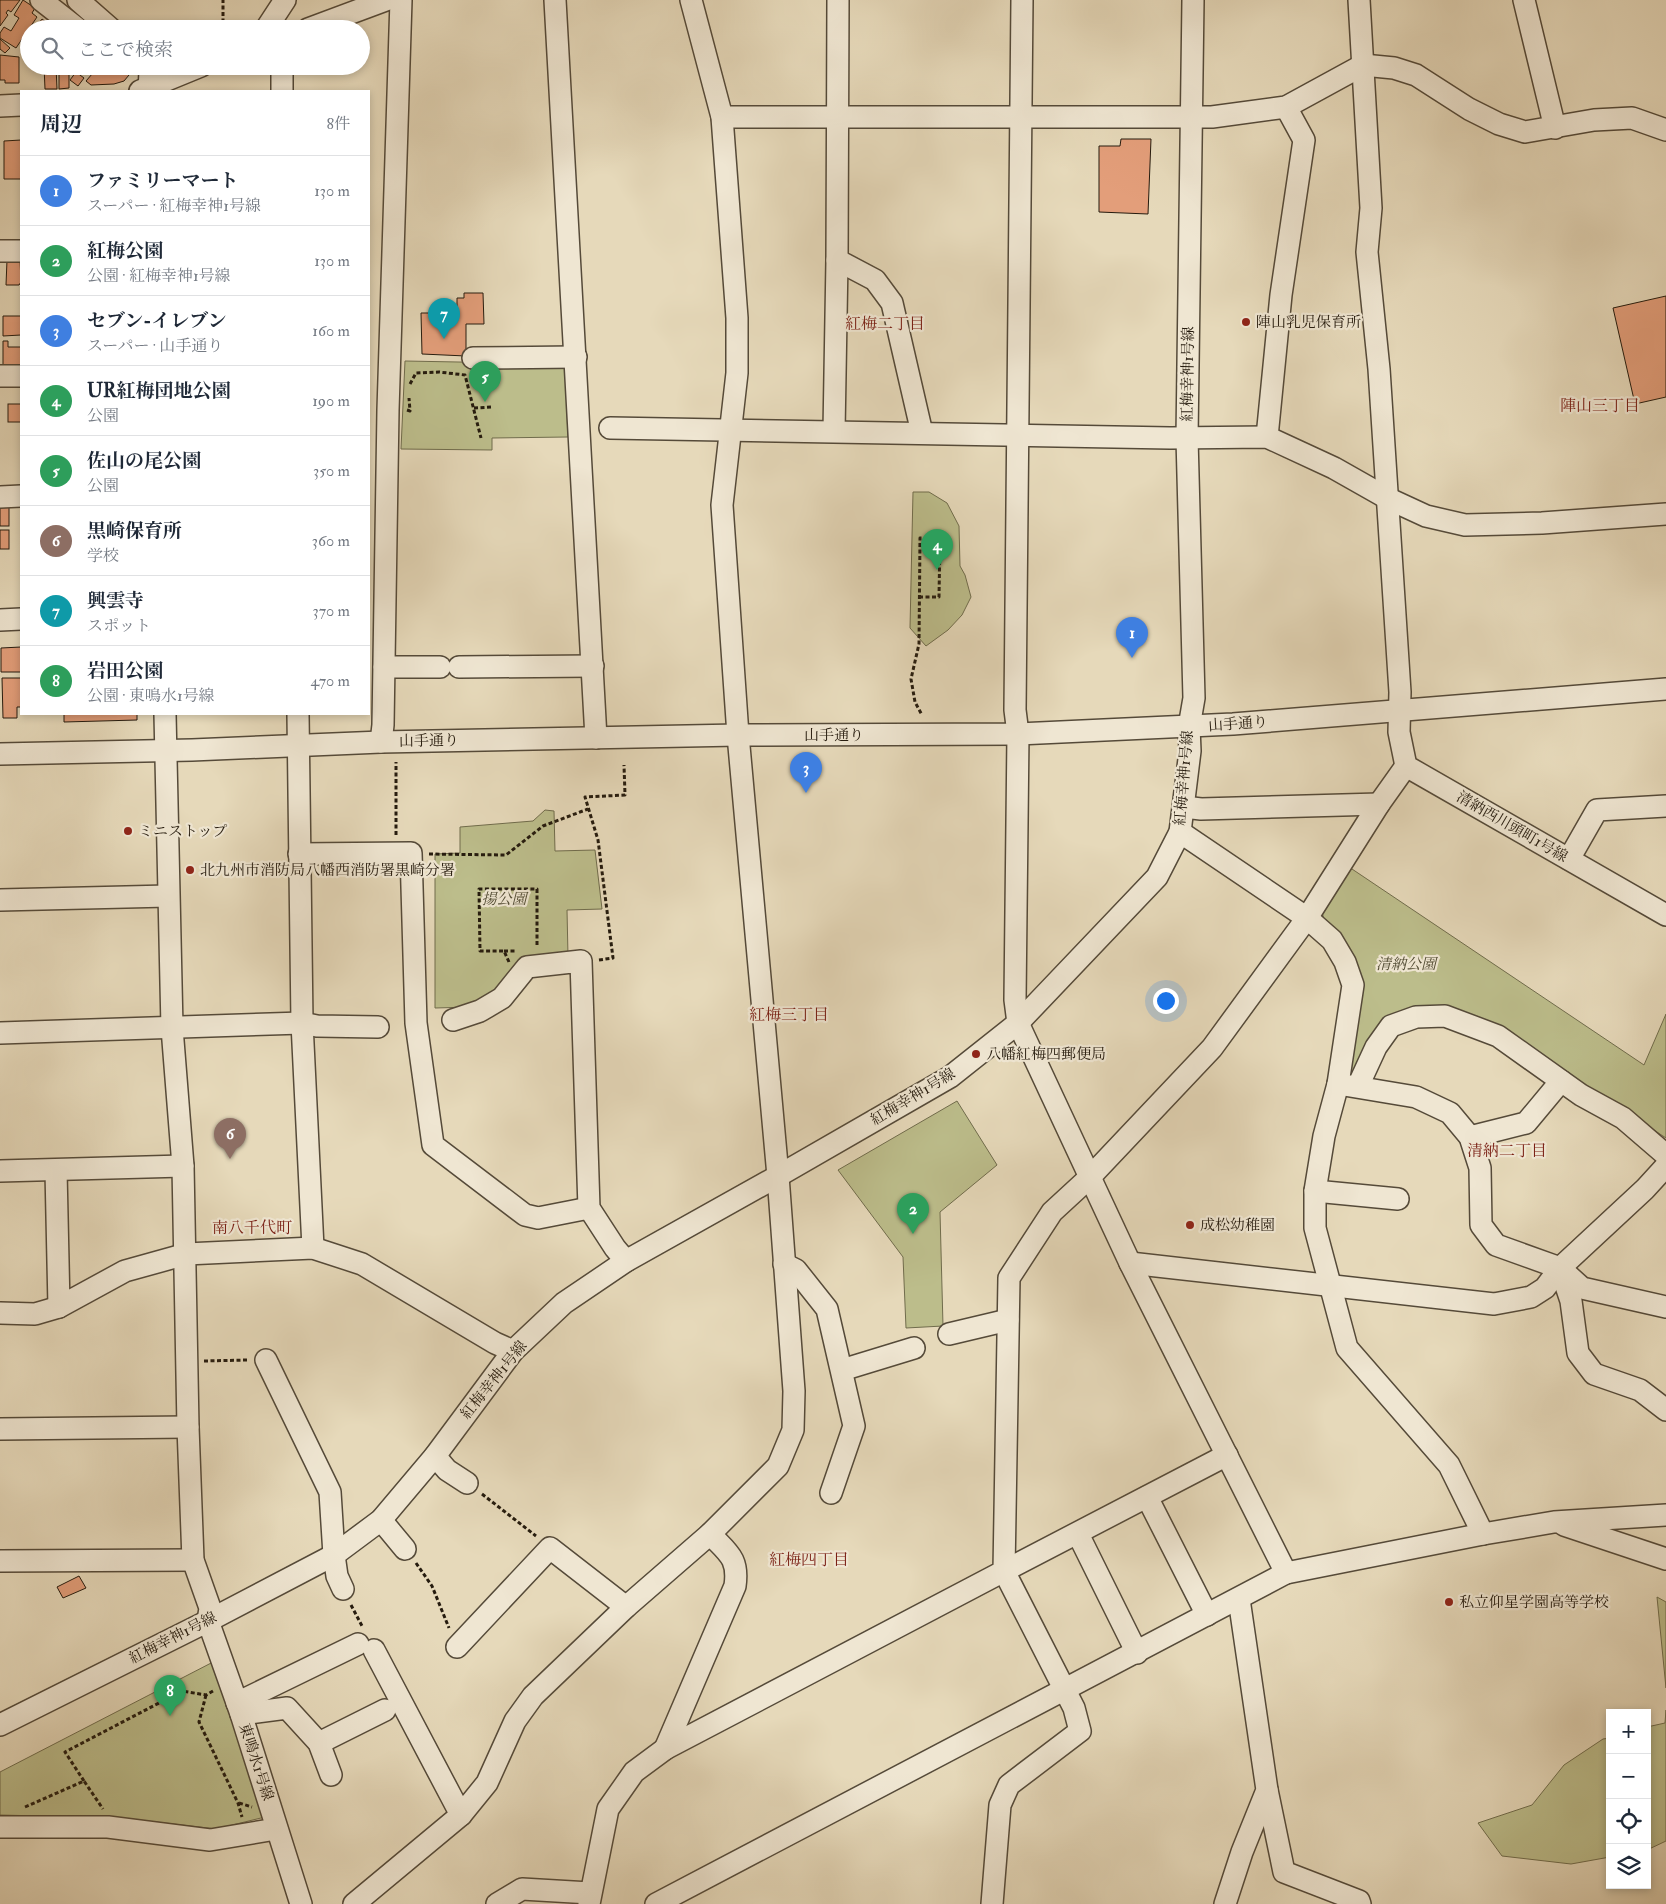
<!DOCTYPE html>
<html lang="ja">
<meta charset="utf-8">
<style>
:root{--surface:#fff;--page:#f2f2f3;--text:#1f2937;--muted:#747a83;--line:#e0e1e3;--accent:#d93025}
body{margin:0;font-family:"IM FELL Double Pica","Noto Serif JP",serif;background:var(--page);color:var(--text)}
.controls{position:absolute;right:15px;bottom:15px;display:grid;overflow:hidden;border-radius:0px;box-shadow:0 2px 8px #0003}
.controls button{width:45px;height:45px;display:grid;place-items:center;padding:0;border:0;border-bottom:1px solid var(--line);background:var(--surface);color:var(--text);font:25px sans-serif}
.you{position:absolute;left:1165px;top:1000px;width:18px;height:18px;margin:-12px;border:4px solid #fff;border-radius:50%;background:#1a73e8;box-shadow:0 0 0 8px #1a73e833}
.badge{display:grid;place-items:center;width:32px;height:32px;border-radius:50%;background:var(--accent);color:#fff;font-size:16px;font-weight:700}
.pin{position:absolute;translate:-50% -41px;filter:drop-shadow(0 1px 2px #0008)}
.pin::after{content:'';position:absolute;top:26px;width:18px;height:15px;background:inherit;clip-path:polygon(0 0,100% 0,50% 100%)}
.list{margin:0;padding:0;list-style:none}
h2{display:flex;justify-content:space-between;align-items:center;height:65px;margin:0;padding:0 20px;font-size:21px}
h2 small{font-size:16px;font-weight:400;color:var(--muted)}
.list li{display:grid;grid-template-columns:32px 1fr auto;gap:15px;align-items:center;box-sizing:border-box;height:70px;padding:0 20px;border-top:1px solid var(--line)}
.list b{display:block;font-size:19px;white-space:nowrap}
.list p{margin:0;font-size:16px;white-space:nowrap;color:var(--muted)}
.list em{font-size:16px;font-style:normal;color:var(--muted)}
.icon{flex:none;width:28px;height:28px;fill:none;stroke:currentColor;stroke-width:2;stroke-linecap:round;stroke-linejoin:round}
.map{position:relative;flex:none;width:1666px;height:1904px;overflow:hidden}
.search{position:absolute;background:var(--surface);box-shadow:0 2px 8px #0003;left:20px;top:20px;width:350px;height:55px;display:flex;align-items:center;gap:12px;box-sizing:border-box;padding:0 18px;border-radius:28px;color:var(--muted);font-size:19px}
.panel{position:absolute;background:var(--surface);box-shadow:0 2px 8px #0003;left:20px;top:90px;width:350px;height:625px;border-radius:0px}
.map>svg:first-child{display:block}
.green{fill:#bcbd8b;stroke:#706c4c}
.building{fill:#e39e7a;stroke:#251b0e}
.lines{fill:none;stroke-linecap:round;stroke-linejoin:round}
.minor-casing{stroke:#554a39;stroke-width:24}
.path{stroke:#251b0e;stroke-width:3;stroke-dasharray:4 2.5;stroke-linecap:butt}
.minor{stroke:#efe6d2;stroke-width:21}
.poi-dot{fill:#8f2418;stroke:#efe6d2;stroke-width:2}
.labels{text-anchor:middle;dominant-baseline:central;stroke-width:4.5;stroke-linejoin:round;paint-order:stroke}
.poi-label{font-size:15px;fill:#251b0e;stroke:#efe6d2;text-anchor:start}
.street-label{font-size:15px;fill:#251b0e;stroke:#efe6d2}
.park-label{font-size:15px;font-style:italic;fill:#524c34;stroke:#efe6d2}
.neighbourhood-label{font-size:16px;fill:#7a1f14;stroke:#efe6d2}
</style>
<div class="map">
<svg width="1666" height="1904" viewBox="0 0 1666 1904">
<rect width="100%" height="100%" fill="#e6d9ba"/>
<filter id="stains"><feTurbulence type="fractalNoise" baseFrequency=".004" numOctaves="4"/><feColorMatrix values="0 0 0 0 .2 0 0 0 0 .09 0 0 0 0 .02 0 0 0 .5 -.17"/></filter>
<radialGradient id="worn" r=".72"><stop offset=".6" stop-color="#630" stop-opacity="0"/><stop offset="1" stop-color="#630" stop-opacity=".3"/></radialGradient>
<g class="green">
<path d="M405,361L565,364L568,437L492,438V450L401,449Z"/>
<path d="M913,492H929L947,503L959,526L960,566L965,575L971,597L962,615L948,630L926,646L910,628Z"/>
<path d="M545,810L554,811L555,851L595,850L602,909L567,910L568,956L504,984L471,1007L435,1008V854L460,853V827L533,821Z"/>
<path d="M1349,867L1644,1065L1666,1014V1138L1500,1029L1407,1015L1351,1075L1347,1072L1356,1030L1321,909Z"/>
<path d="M957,1101L997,1165L940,1212L943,1326L906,1328L903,1257L838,1170Z"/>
<path d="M1657,1597L1666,1602V1688Z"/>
<path d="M215,1661L265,1817L216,1829L122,1818L0,1815V1772Z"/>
<path d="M1666,1710V1841L1647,1850V1727L1665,1723Z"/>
<path d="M1610,1738V1857L1571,1864L1502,1856L1478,1823L1532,1805L1564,1765L1603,1739Z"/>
</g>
<g class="building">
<path d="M0,0H20L11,12L8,10L6,13L8,15L0,26Z"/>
<path d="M23,0L35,8L32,13L37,17L16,48L0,38V33L4,27L11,31L19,18L14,15Z"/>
<path d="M42,19L55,29H35Z"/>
<path d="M0,39L10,48L5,53L0,49Z"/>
<path d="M0,55L19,57V83H5V80H0Z"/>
<path d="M44,66H56L57,89H45Z"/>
<path d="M63,66H85L80,72L75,68L72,73Z"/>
<path d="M99,66H119L129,75L124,81L114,84L91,85L86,81Z"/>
<path d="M59,67L69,73V88L59,89Z"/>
<path d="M76,72L84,78L78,86L70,80Z"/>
<path d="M1121,139H1151L1148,214L1099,212V146H1120Z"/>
<path d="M21,140V179H4V141Z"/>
<path d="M20,259L21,282L19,285H6L7,260Z"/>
<path d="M464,293H483L484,324H466V356L422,354L421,313H457V298H464Z"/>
<path d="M1666,296V397L1635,404L1613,308Z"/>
<path d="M3,316H21V335L3,336Z"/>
<path d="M3,341H8V347H21V367H3Z"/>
<rect x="8" y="404" width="13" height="18"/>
<rect x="0" y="507" width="9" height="19"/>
<rect x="0" y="530" width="9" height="19"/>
<path d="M21,647V672H1V648Z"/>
<path d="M2,678H21V707H17V718H3Z"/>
<path d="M64,714H137V720L64,722Z"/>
<path d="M79,1576L86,1588L63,1598L57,1587Z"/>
</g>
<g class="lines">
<g class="minor-casing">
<g id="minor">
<path d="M41,0L78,29"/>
<path d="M78,0L111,29"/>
<path d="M555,0L596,738"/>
<path d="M1359,0L1371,208L1367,252L1379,369L1400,692L1399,732L1406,766L1666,915"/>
<path d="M1524,0L1555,128"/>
<path d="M266,29L285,0"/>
<path d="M308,29L386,0"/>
<path d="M146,66L150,71L149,91"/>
<path d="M282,66V91"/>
<path d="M140,91L201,66"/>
<path d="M0,106L21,105"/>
<path d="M722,117H1212L1286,107L1363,65L1394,68L1416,75L1469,109L1499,124L1525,132L1594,120L1632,118L1666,130"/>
<path d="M0,251H21"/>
<path d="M837,260L875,280L892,303L922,433"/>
<path d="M473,358L576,357"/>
<path d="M0,376H21"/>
<path d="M610,428L1170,438L1267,437L1334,468L1387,498L1426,516L1465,525L1542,523L1666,514"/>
<path d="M834,431L837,260L838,0"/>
<path d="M1267,437L1281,295L1304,140L1286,107"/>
<path d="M0,497L21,496"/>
<path d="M0,620L21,619"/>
<path d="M384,667H440"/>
<path d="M459,667L593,666"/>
<path d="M165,714L172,1028L183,1166L188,1427L193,1560L210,1608L208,1621L241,1714L301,1904"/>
<path d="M298,714L302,1023L313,1248"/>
<path d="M381,742L383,725L388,410L401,0"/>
<path d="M0,754L192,750L381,742L738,735L1018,734L1233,724L1666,689"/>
<path d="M1184,807L1201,809L1379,804"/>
<path d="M1180,832L1307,918L1332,940L1345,962L1353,985L1338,1084L1324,1136L1315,1191V1228L1347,1348L1449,1465L1483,1534"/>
<path d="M299,854L411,853L416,1023L433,1145L525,1215L538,1218L589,1208"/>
<path d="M1569,859L1597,810L1666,806"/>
<path d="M0,900L168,896"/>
<path d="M453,1020L480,1011L502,998L527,967L581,961L589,1208L615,1248L626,1261"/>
<path d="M0,1033L302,1023L317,1026L378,1027"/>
<path d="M1338,1084L1416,1097L1450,1113L1470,1137L1480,1168L1481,1225L1496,1245L1560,1268L1582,1288L1666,1307"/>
<path d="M1358,1086L1376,1047L1391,1026L1416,1017L1445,1016L1498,1036L1581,1095L1623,1118L1666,1155"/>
<path d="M1470,1137L1526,1123L1561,1081"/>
<path d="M0,1171L183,1166"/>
<path d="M56,1171L59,1307"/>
<path d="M1315,1191L1398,1199"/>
<path d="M1130,1263L1494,1304L1531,1297L1545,1288L1560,1268L1645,1189L1666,1166"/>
<path d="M784,1264L796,1270L827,1309L854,1426L831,1493"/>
<path d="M1560,1268L1571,1301L1578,1353L1594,1374L1640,1390L1666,1410"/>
<path d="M0,1313L35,1314L59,1307L125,1271L186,1254L313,1248L362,1264L495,1343L513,1351"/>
<path d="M949,1334L1008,1320"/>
<path d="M266,1360L330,1492L334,1555L337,1576L343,1589"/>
<path d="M842,1370L914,1348"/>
<path d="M0,1429L188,1427"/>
<path d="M435,1456L447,1470L467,1483"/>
<path d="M1147,1497L1207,1615"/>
<path d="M381,1520L405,1549"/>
<path d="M1564,1525L1666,1559"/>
<path d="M1078,1534L1137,1653"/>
<path d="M0,1561L193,1560"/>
<path d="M1286,1573L1483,1534L1554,1522L1666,1515"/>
<path d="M457,1647L550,1548L626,1607"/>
<path d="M374,1650L461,1815"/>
<path d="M237,1703L358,1644"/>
<path d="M241,1714L287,1708L319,1743L331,1775"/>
<path d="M0,1725L208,1621L334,1555L381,1520L435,1456L513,1351L564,1303L626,1261L778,1176L950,1077L1018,1023L1157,877L1180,832L1190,751L1189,727L1194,698L1187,438L1193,0"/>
<path d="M319,1743L385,1710"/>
<path d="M665,1749L735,1586C739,1558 728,1553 710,1534"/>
<path d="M1267,1790L1284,1872L1359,1901L1360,1904"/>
<path d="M0,1827H108L210,1840L276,1829"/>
<path d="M354,1904L461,1815L487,1783L515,1721L533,1696L626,1607L710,1534L778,1466L793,1430L794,1391L778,1176L738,735L722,505L737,373V318L722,117L691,0"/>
<path d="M497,1904L522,1889L590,1893"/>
<path d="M589,1904L608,1809L634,1772L665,1749L1004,1571L1009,1278L1052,1212L1090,1177L1212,1048L1307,918L1379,804L1406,766"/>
<path d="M656,1904L1286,1573L1130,1263L1018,1023L1015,1000L1018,734L1015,710L1022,0"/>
<path d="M992,1904L1000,1805L1009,1785L1080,1731L1074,1708L1004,1571L1227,1455"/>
<path d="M1225,1904L1242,1852L1267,1790L1239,1599"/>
</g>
</g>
<g class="path">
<path d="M223,29V0"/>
<path d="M410,384L416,373L439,372L465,375L481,438"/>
<path d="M474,408L493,407"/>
<path d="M407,410L410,411L409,398"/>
<path d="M919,597H939L940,538H920L919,644L911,679L915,702L922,715"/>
<path d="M396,835V762"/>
<path d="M429,854L506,855L543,826L588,809"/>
<path d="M504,951H515"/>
<path d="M599,960L613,958L598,840L585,797L625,795L624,765"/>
<path d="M509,962L504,951H480L479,889H537V947"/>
<path d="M204,1361L248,1360"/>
<path d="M482,1494L536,1536"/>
<path d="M416,1563L432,1586L449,1628"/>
<path d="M351,1605L362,1626"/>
<path d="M206,1695L199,1722L238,1803L242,1817"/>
<path d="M84,1781L65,1752L182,1691L206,1695L213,1691"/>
<path d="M239,1803L252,1807"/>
<path d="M25,1807L84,1781L103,1809"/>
</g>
<use href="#minor" class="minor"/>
</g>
<g class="poi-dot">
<circle cx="1246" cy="322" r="5"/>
<circle cx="128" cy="831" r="5"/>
<circle cx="190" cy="870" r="5"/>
<circle cx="976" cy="1054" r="5"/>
<circle cx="1190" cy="1225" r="5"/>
<circle cx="1449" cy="1602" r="5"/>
</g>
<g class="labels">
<g class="poi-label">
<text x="1256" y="322">陣山乳児保育所</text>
<text x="138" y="831">ミニストップ</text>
<text x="200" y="870">北九州市消防局八幡西消防署黒崎分署</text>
<text x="986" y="1054">八幡紅梅四郵便局</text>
<text x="1200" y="1225">成松幼稚園</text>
<text x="1459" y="1602">私立仰星学園高等学校</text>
</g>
<g class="street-label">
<text transform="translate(1188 374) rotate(-89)">紅梅幸神1号線</text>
<text transform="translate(1238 724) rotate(-4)">山手通り</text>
<text x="834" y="735">山手通り</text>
<text transform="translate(429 741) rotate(-1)">山手通り</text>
<text transform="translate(1184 778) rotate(-85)">紅梅幸神1号線</text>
<text transform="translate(1512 827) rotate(30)">清納西川頭町1号線</text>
<text transform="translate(913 1097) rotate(-31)">紅梅幸神1号線</text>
<text transform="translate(494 1380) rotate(-51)">紅梅幸神1号線</text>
<text transform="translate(173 1638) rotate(-27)">紅梅幸神1号線</text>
<text transform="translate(256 1762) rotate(72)">東鳴水1号線</text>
</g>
<g class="park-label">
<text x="504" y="899">揚公園</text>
<text x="1406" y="964">清納公園</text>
</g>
<g class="neighbourhood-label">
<text x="885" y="324">紅梅二丁目</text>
<text x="1600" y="406">陣山三丁目</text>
<text x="789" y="1015">紅梅三丁目</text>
<text x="1507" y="1151">清納二丁目</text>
<text x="252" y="1228">南八千代町</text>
<text x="809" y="1560">紅梅四丁目</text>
</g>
</g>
<rect width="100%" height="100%" filter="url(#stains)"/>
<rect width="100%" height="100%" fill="url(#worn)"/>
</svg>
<div class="controls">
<button>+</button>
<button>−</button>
<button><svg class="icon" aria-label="locate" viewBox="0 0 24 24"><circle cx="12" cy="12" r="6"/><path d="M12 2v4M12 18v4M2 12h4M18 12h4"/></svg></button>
<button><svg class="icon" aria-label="layers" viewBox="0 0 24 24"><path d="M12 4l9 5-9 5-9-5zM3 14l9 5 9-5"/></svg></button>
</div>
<div class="you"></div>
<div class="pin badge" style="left:1132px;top:658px;background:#3f7fe0">1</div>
<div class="pin badge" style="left:913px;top:1234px;background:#2e9e5b">2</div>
<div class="pin badge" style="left:806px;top:793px;background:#3f7fe0">3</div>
<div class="pin badge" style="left:937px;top:570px;background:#2e9e5b">4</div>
<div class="pin badge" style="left:485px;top:402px;background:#2e9e5b">5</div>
<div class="pin badge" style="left:230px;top:1159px;background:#8d6e63">6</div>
<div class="pin badge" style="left:444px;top:339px;background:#0f9aa8">7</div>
<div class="pin badge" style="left:170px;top:1716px;background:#2e9e5b">8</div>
<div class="search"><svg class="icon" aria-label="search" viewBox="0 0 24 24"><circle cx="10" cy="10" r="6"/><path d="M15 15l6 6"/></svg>ここで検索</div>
<section class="panel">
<h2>周辺<small>8件</small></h2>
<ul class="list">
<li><span class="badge" style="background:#3f7fe0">1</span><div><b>ファミリーマート</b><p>スーパー · 紅梅幸神1号線</p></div><em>130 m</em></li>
<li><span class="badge" style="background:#2e9e5b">2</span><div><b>紅梅公園</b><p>公園 · 紅梅幸神1号線</p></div><em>130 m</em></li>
<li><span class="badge" style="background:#3f7fe0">3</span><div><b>セブン-イレブン</b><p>スーパー · 山手通り</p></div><em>160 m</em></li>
<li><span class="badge" style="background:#2e9e5b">4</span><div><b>UR紅梅団地公園</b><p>公園</p></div><em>190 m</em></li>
<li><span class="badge" style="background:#2e9e5b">5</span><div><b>佐山の尾公園</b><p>公園</p></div><em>350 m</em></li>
<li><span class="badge" style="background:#8d6e63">6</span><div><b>黒崎保育所</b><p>学校</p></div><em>360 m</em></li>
<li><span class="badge" style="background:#0f9aa8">7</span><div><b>興雲寺</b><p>スポット</p></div><em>370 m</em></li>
<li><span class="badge" style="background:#2e9e5b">8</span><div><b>岩田公園</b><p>公園 · 東鳴水1号線</p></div><em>470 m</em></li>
</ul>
</section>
</div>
